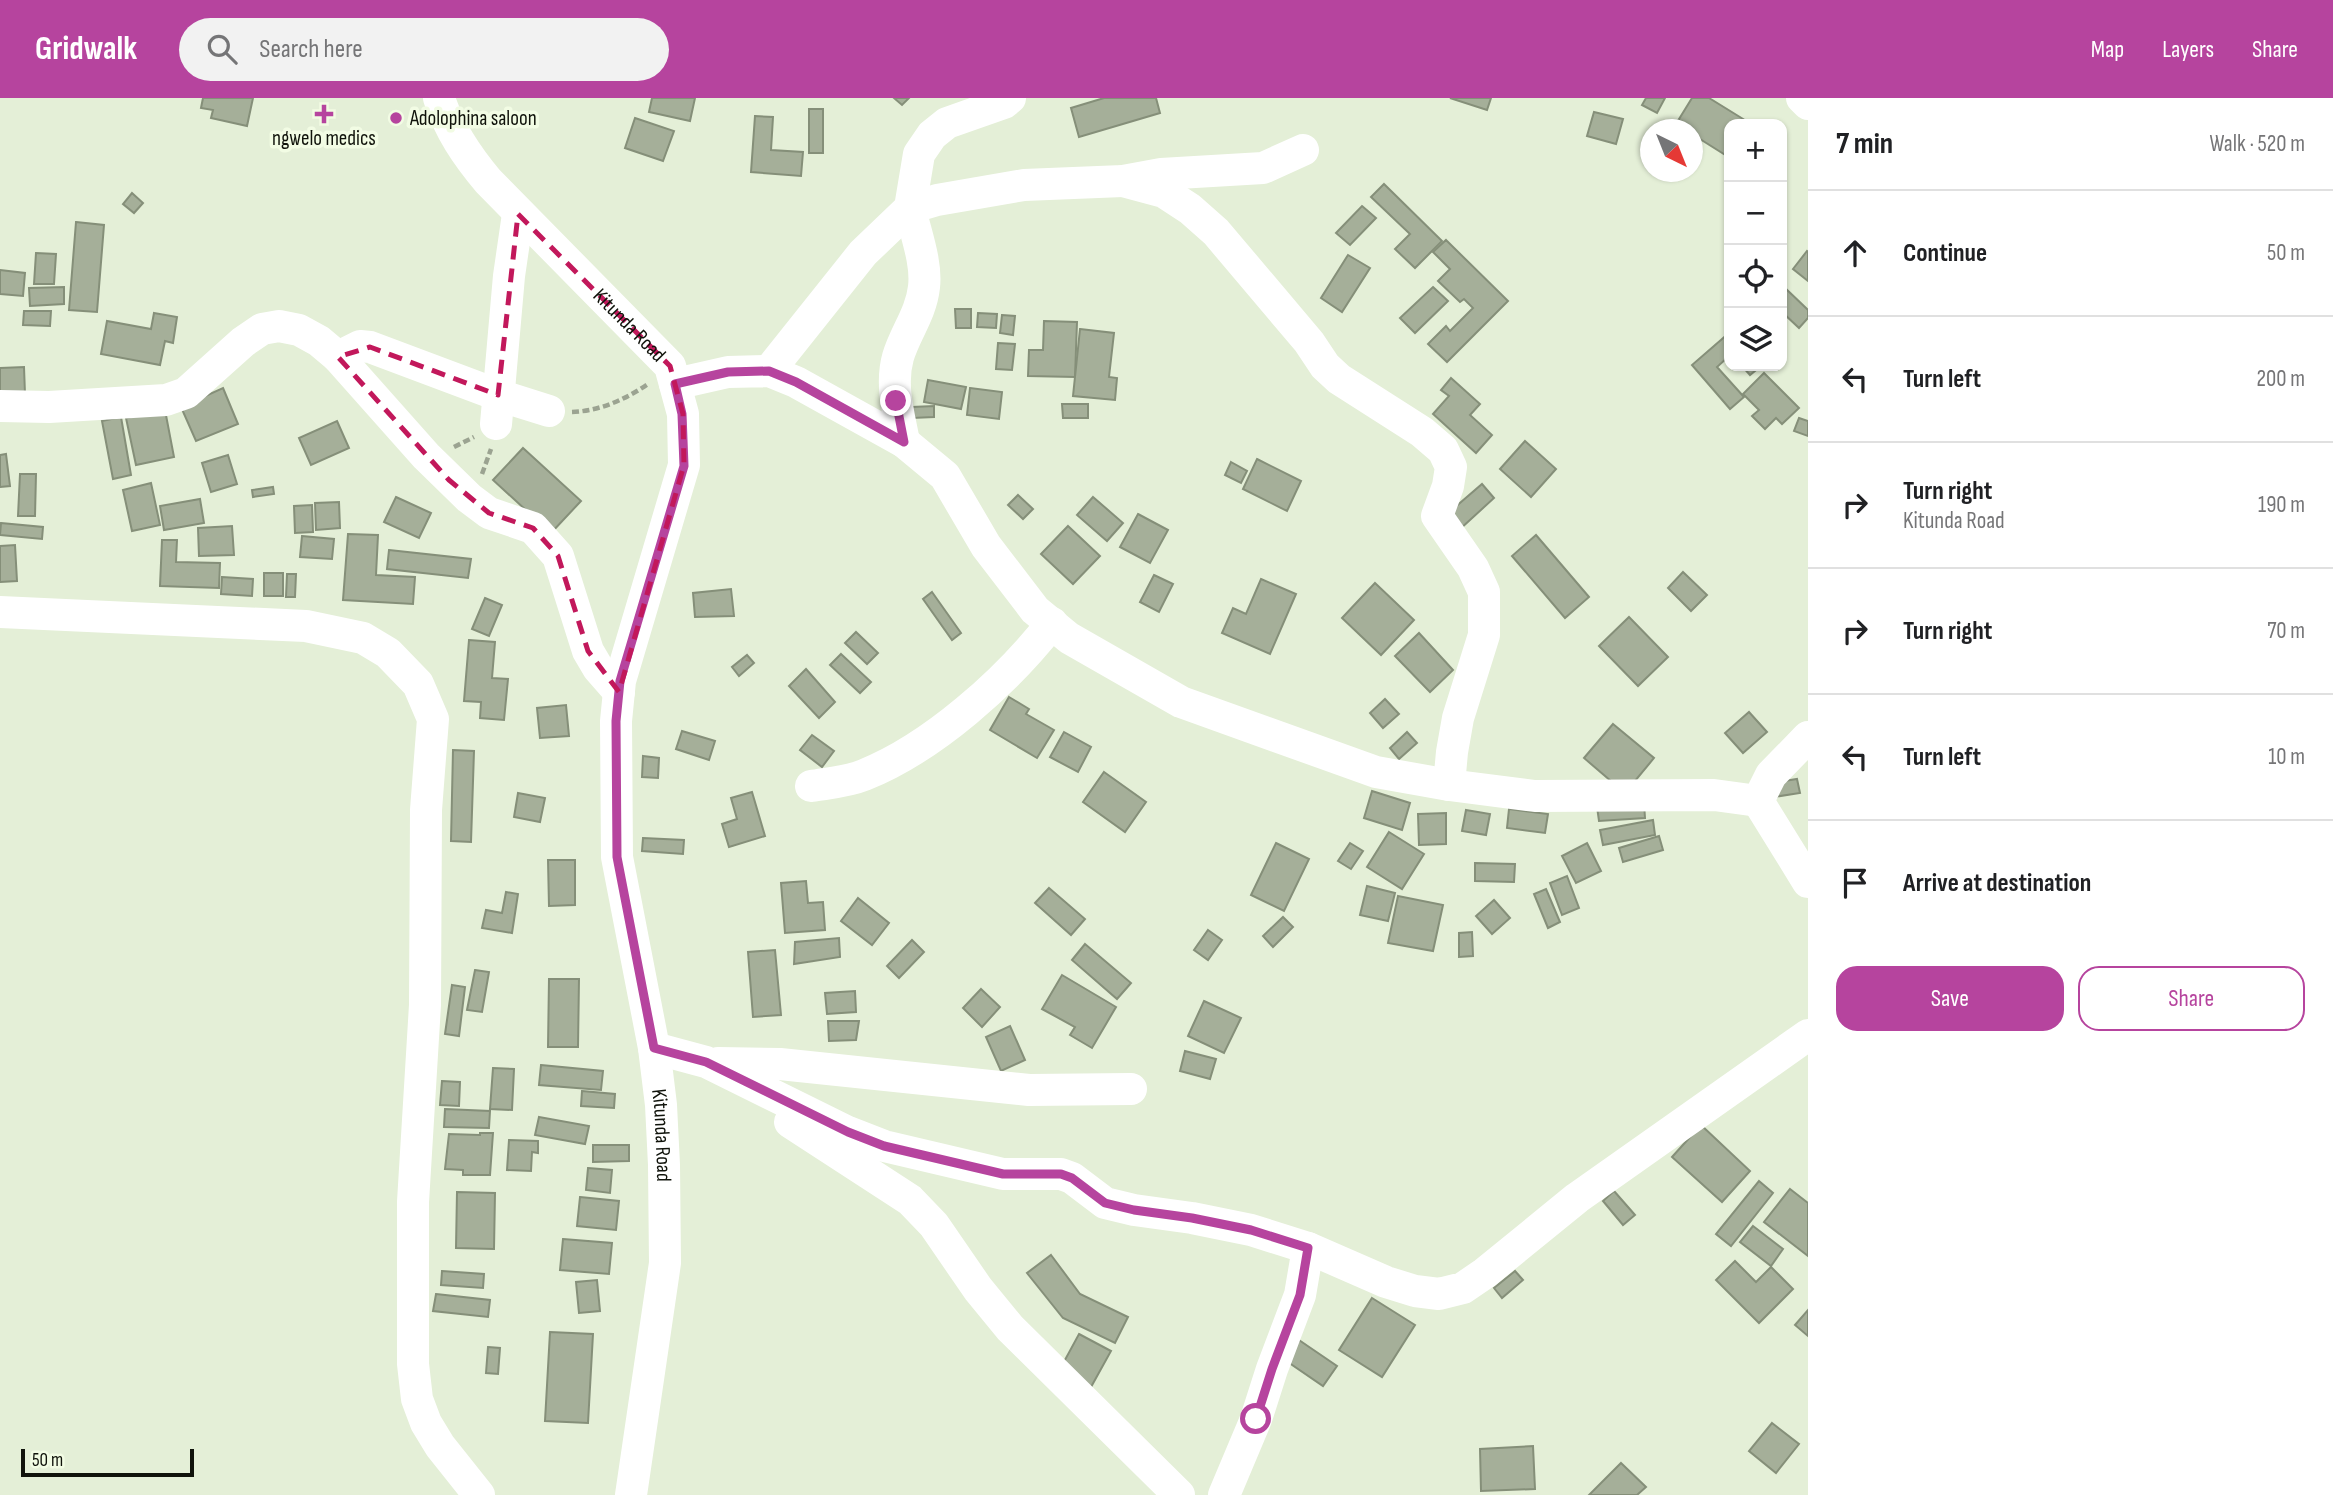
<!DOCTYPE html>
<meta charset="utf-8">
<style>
:root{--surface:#fff;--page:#f2f2f2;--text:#202124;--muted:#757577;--line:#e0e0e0;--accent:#b6449e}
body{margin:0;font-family:"Sofia Sans Condensed",sans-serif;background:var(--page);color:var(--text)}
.controls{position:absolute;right:21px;top:21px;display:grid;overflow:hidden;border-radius:14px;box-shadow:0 2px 5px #0004}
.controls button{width:63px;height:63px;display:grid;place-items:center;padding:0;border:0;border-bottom:2px solid var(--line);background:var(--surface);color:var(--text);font:35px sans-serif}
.compass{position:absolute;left:1640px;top:21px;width:63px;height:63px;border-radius:50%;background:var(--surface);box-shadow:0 2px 5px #0004;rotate:137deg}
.scale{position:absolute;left:21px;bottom:18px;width:173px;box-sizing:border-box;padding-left:7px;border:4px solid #10130b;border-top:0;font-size:19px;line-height:24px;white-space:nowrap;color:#10130b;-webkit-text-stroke:5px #f2fce4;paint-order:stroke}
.stop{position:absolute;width:21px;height:21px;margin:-16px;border:5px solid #b6449e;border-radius:50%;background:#fff}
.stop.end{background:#b6449e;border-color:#fff;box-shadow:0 2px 7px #0008}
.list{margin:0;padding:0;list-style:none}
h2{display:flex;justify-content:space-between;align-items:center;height:91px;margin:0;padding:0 28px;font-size:30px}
h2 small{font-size:23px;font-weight:400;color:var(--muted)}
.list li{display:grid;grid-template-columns:46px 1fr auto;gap:21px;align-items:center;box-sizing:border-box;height:126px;padding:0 28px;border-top:2px solid var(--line)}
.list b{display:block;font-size:26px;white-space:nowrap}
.list p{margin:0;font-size:23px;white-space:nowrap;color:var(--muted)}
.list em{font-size:23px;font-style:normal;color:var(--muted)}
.actions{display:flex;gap:14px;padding:21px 28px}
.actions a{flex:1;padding:16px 0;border:2px solid var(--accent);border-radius:21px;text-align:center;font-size:24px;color:var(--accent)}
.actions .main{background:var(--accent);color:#fff}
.icon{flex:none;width:38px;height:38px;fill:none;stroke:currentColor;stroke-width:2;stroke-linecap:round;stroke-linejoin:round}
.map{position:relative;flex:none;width:1808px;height:1397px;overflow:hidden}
header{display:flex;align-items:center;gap:42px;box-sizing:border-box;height:98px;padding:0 35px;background:var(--accent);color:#fff}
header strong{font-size:33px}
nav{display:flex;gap:38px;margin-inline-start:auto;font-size:24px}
.search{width:490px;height:63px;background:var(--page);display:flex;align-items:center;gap:18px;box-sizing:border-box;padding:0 24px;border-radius:38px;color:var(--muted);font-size:26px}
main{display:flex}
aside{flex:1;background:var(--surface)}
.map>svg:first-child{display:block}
.building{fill:#a5af99;stroke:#858f79;stroke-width:2}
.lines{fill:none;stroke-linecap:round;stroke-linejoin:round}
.path{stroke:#9ba391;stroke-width:4.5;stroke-dasharray:7 3.5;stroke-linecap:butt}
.minor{stroke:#fff;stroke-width:32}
.route{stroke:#b6449e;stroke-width:9}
.marked{fill:none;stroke:#c2185b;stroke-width:5;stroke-dasharray:14 9;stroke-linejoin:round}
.poi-dot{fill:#b6449e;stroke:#f2fce4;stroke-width:2.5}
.labels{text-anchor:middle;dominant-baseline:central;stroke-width:7;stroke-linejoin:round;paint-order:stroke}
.poi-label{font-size:21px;fill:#10130b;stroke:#f2fce4;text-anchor:start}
.street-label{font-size:21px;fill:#10130b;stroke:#f2fce4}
</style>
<header>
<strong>Gridwalk</strong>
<div class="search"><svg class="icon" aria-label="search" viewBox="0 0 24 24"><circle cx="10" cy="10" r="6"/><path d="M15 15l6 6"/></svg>Search here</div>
<nav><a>Map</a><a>Layers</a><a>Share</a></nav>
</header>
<main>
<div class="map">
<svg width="1808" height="1397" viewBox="0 0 1808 1397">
<rect width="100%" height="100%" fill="#e4efd7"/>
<g class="building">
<path d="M203,0H253L247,28L211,20L213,12L201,10Z"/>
<path d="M652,0H695L690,23L649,14Z"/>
<path d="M894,0H909L902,7Z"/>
<path d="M1104,0H1156L1160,15L1079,39L1071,10Z"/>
<path d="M1450,0H1491L1487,12Z"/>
<path d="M1646,0H1665L1657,15L1642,7Z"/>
<path d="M1692,0H1709L1748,24L1747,26H1729L1727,58L1692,36V32H1685L1676,26Z"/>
<rect x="809" y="11" width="14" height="44"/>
<path d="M1594,14L1623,21L1616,46L1587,38Z"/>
<path d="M755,18L773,19L771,52L803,54L801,78L751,74Z"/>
<path d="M635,20L674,33L663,63L625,50Z"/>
<path d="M1384,86L1442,143L1415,170L1395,151L1410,136L1371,99Z"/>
<path d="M132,95L143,105L134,115L123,106Z"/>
<path d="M1362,108L1376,120L1350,147L1336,135Z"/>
<path d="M76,124L104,127L97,214L69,212Z"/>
<path d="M1446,142L1508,203L1447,264L1428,246L1446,228L1450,233L1473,210L1464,201L1460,204L1438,183L1450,171L1433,154Z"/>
<path d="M1807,153L1808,154V183L1793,171Z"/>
<path d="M36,155L56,156L54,186H34Z"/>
<path d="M1348,157L1370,170L1342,214L1321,200Z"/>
<path d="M0,172L25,175L23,198L0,196Z"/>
<path d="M1783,188L1808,212V220L1799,230L1782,214Z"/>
<path d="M64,189V206L30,208L29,190Z"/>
<path d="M1433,189L1448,203L1415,235L1400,220Z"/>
<path d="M955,211H971V230H956Z"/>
<path d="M24,213H51L50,228L23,227Z"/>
<path d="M154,215L177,219L173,245L165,243L160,267L101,256L107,223L151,231Z"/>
<path d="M978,215L997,216L996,230L977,229Z"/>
<path d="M1002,217L1015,218L1013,237L1000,235Z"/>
<path d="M1044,223L1077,224L1075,279L1028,278L1029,252H1043Z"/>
<path d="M1080,231L1114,235L1109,279L1117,280L1115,302L1073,298Z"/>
<path d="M1729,235V258L1717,269L1744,299L1730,311L1692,267Z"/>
<path d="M998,245L1015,246L1012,272L996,271Z"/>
<path d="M1742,268H1761L1750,277Z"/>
<path d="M24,269L25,296L0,297V270Z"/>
<path d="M1764,275L1799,310L1782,326L1776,320L1765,331L1752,318L1759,312L1743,296Z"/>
<path d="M1451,280L1480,306L1470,317L1492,337L1476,355L1433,316L1449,298L1441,292Z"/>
<path d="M928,282L966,289L961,311L924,304Z"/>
<path d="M223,290L238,326L196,343L181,309Z"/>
<path d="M970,290L1002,294L999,321L967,317Z"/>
<path d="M1062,306H1088V320H1063Z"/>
<path d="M934,308V319L912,320V309Z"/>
<path d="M165,312L174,359L136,367L126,320Z"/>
<path d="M121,319L131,377L113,381L102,323Z"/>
<path d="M1799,320L1808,323V338L1794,333Z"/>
<path d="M337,323L349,350L311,367L299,340Z"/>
<path d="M1525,343L1556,371L1531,399L1500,371Z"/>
<path d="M523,350L581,403L551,435L493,382Z"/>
<path d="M6,356L10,388L0,389V357Z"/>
<path d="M228,357L237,386L211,394L202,365Z"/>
<path d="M1257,361L1301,383L1287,413L1243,391Z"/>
<path d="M1231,364L1247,373L1241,385L1225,377Z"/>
<path d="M20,376H36L35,418H18Z"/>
<path d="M151,385L160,427L132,433L123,392Z"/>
<path d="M1482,386L1494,400L1459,432L1446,417Z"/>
<path d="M273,389L274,396L253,399L252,392Z"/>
<path d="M1018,397L1033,411L1023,421L1008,407Z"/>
<path d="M396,399L431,415L419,440L384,424Z"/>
<path d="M1093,399L1123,425L1107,443L1077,417Z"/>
<path d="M200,401L204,425L164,432L160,408Z"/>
<path d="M339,404L340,430L316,432L315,405Z"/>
<path d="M312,407L313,434L295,435L294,408Z"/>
<path d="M1138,416L1168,432L1150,465L1120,449Z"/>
<path d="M1,425L43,429L42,441L0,437Z"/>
<path d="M232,428L234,457L199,458L198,430Z"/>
<path d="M1068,428L1100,458L1073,486L1041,456Z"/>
<path d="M348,436L378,437L376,477L415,479L413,506L343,502Z"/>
<path d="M1536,437L1589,499L1565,520L1512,458Z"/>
<path d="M302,438L334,441L332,461L300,459Z"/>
<path d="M162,442H177L176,464L220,465L219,490L160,488Z"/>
<path d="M15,447L17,483L0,484V448Z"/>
<path d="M389,452L471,461L468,480L387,471Z"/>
<path d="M1683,474L1707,497L1691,513L1668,490Z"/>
<rect x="264" y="475" width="19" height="23"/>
<path d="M287,476H296L295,499H286Z"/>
<path d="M1154,477L1173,486L1159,514L1140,504Z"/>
<path d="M222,479L253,481L252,498L221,496Z"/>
<path d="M1261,481L1296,496L1270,556L1222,535L1233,510L1246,516Z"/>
<path d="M1375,485L1414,522L1381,557L1342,520Z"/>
<path d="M731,491L734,518L695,519L693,495Z"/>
<path d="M932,494L961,535L952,542L923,501Z"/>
<path d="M485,500L502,507L489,538L472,531Z"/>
<path d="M1629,519L1668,559L1638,588L1599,548Z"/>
<path d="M856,534L878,555L867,566L845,545Z"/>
<path d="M1419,535L1453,572L1430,594L1395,558Z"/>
<path d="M469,542L495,544L492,580L508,581L504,622L480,620L481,604L464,603Z"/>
<path d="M841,556L871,584L860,595L830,567Z"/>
<path d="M747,557L754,565L739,578L732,569Z"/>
<path d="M806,571L835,604L819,620L789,588Z"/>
<path d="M1009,599L1029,611L1026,616L1054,632L1037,660L990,632Z"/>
<path d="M1385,601L1399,616L1383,630L1370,615Z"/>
<path d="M566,607L569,638L540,640L537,610Z"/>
<path d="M1749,614L1767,634L1743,655L1725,635Z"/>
<path d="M1613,626L1654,660L1625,695L1584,660Z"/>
<path d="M682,633L715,643L709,662L676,651Z"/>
<path d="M1064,634L1091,649L1078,674L1050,659Z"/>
<path d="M1407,634L1417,645L1399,661L1390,650Z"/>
<path d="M812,637L834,653L822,669L800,652Z"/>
<path d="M453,652L474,653L471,744L451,743Z"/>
<path d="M643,658L659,660L658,680L642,679Z"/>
<path d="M1104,674L1146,704L1125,734L1083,704Z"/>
<path d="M1797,681L1800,695L1774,699L1772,685Z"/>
<path d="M1372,693L1410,705L1402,732L1364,720Z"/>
<path d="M752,694L765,738L729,749L722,726L737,721L731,700Z"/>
<path d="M518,695L545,700L540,724L514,719Z"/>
<path d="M1644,705L1645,720L1599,723L1597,709Z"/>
<path d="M1509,711L1548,716L1545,735L1507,730Z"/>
<path d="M1466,712L1490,716L1486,737L1462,733Z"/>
<path d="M1446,715V746L1419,747L1418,716Z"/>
<path d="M1653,722L1655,737L1603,747L1600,732Z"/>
<path d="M1389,734L1424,756L1402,791L1367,769Z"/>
<path d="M1659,738L1663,752L1623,764L1619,750Z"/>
<path d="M643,740L684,742L683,756L642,753Z"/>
<path d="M1276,745L1309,761L1284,813L1251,797Z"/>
<path d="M1350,745L1363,753L1351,771L1338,763Z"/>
<path d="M1587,745L1601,773L1576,785L1562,758Z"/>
<path d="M548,762H575V807L549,808Z"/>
<path d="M1475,765L1515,766L1514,784L1475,783Z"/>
<path d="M1567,778L1579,810L1562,817L1550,785Z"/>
<path d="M806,783L808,805L823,804L825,832L785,835L781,785Z"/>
<path d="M1367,788L1395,795L1388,823L1360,817Z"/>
<path d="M1049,790L1085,821L1071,837L1035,805Z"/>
<path d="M1546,791L1560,824L1548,830L1534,796Z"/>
<path d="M506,794L518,796L512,835L482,830L486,812L502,815Z"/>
<path d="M1398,798L1443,807L1433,853L1388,845Z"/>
<path d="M858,800L889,825L872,847L841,823Z"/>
<path d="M1494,802L1510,820L1492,836L1476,818Z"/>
<path d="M1283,819L1293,829L1273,849L1263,838Z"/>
<path d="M1208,832L1222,842L1208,862L1194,852Z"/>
<path d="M1472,834L1473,858L1459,859V835Z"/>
<path d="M839,840L840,859L794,866L795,844Z"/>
<path d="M912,842L924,854L899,880L887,868Z"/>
<path d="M1085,846L1131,885L1117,901L1072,862Z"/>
<path d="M775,852L781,917L753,919L748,854Z"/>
<path d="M475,872L489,874L482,914L467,912Z"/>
<path d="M1062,877L1116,909L1092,950L1070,937L1075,929L1042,911Z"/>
<path d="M549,881H579L578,949H548Z"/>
<path d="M452,887L465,889L459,938L445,936Z"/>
<path d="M981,891L1000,909L982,929L963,910Z"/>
<path d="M855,893L856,914L827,916L825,895Z"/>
<path d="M1204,903L1241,920L1224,955L1188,938Z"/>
<path d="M828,923H859L856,942L829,943Z"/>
<path d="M1010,928L1025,962L1001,973L986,939Z"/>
<path d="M1185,953L1216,961L1210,981L1180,973Z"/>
<path d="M541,967L603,973L601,992L539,987Z"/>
<path d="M493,970L514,971L512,1012L490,1011Z"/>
<path d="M442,983L460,984L459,1008L440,1007Z"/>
<path d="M582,993L615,996L614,1010L581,1008Z"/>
<path d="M445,1011L490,1013L489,1030L444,1029Z"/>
<path d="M539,1019L589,1028L585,1046L535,1037Z"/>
<path d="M1701,1027L1750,1073L1722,1104L1672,1059Z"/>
<path d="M480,1035H493L490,1077H463V1072L445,1071L449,1036L480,1037Z"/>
<path d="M509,1042L538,1043V1055L532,1054L531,1073L507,1072Z"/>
<path d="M593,1047H629V1063L593,1064Z"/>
<path d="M588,1070L612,1072L610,1095L586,1092Z"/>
<path d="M1759,1083L1773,1095L1731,1148L1716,1136Z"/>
<path d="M1790,1091L1808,1105V1158L1764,1124Z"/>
<path d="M1614,1093L1635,1117L1623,1127L1603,1103Z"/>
<path d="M457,1094L495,1095L494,1151L456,1150Z"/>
<path d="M580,1099L619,1103L616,1132L577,1128Z"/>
<path d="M1753,1128L1783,1151L1771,1168L1740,1144Z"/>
<path d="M563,1141L612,1145L609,1176L560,1172Z"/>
<path d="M1051,1157L1080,1196L1128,1219L1115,1245L1063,1220L1027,1175Z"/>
<path d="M1735,1163L1756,1184L1771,1169L1793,1191L1759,1225L1716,1182Z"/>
<path d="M442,1173L484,1176L483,1190L441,1187Z"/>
<path d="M1515,1173L1523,1182L1502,1200L1494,1190Z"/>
<path d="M597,1182L600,1213L579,1215L576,1184Z"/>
<path d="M436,1196L490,1202L488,1219L433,1213Z"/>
<path d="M1372,1200L1415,1227L1382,1279L1339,1252Z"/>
<path d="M1808,1212V1238L1795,1227Z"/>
<path d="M550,1234L593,1236L588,1325L545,1323Z"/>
<path d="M1079,1236L1111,1253L1091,1289L1060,1271Z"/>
<path d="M1296,1240L1337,1268L1323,1288L1282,1260Z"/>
<path d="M488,1249L500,1250L498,1276L486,1275Z"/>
<path d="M1772,1325L1799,1346L1776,1375L1749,1353Z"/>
<path d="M1533,1348L1535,1391L1481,1393L1480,1351Z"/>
<path d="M1621,1365L1646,1389L1637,1397H1589Z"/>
</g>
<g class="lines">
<g class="path">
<path d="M572,314C600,313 626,301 648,286"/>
<path d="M454,349L474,339"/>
<path d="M482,376L491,351"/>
</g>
<g class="minor">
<path id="s1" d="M439,0C449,32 467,58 488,83L670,268L683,316L684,367L620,583L616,623L617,759L654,950L661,1007L664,1067L665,1165L631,1397"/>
<path d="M1802,0L1808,6"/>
<path d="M1123,83L1164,94L1190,111L1216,134L1309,244L1325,268L1339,281L1422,334L1443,352L1451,369L1448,388L1437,418L1473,470L1484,494V537L1458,620L1452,654L1449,687"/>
<path d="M338,259L360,248L370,249L498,297L549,313"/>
<path d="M769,273L863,155L910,110L919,56L932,37L947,25L1004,5L1010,0"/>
<path d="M675,286L728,274L769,273L796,284L904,344L945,378L986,448L1035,512L1069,540L1181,604L1376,674L1449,687L1535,698L1714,697L1758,703"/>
<path d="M0,308L49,309L166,302L186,295L243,244L262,231L279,228L299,232L319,243L338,259L426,358L469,400L489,415L533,430L558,458L588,553L598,570L619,594"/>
<path d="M496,326L509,178L518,116"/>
<path d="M904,344C899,317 890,287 898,259C905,235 921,216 924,189C927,164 915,134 910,110L937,102L1024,87L1123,83L1161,76L1263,70L1303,52"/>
<path d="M0,514L306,528L363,540L388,555L418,586L433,621L426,712L425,907L413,1104V1266L417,1301L426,1325L440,1348L479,1397"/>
<path d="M1808,639L1771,677L1758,703L1808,784"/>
<path d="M811,688C829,685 847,684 864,677C932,650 1007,583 1052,525"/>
<path d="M654,950L706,964L848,1034L884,1048L1003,1076H1061L1072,1080L1105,1105L1134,1112L1192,1120L1251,1132L1308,1150L1386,1184L1415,1193L1439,1196L1463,1190L1485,1175L1577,1100L1808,937"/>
<path d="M718,965L780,966L1029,992L1131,991"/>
<path d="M790,1024L910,1102L934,1127L978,1191L1010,1230L1179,1397"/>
<path d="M1224,1397L1256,1321L1272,1271L1300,1197L1308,1150"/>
</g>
</g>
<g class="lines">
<path class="route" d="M896,303L904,344L796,284L769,273L728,274L675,286L682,316L684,368L620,583L616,623L617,759L654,950L706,964L848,1034L884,1048L1003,1076H1061L1072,1080L1105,1105L1134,1112L1192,1120L1251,1132L1308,1150L1300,1197L1272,1271L1256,1321"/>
</g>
<path class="marked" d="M518,116L670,268L683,316L684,367L619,594L588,553L558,458L533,430L489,415L449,382L338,259L370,249L498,297Z"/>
<g class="poi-dot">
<path d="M320.5 5.5h7v7h7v7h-7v7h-7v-7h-7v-7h7z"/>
<circle cx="396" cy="20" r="7"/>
</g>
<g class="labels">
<g class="poi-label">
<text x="410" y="20">Adolophina saloon</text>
<text x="324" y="40" text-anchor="middle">ngwelo medics</text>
</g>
<g class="street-label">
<text stroke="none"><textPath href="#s1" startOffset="299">Kitunda Road</textPath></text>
<text stroke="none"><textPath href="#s1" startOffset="1141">Kitunda Road</textPath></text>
</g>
</g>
</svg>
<div class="controls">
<button>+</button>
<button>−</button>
<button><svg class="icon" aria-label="locate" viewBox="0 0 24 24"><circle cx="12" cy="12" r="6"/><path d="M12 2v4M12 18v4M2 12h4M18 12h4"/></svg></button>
<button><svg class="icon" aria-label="layers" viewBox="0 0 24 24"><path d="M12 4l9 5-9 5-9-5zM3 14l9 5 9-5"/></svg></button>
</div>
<svg class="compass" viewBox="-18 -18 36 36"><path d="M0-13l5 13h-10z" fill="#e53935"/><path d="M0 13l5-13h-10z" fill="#757577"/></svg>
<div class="scale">50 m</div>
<div class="stop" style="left:1256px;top:1321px"></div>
<div class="stop end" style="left:896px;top:303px"></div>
</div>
<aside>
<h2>7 min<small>Walk · 520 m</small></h2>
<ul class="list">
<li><svg class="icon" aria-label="ahead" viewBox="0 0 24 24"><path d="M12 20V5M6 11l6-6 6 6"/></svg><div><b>Continue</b></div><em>50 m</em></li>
<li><svg class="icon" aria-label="left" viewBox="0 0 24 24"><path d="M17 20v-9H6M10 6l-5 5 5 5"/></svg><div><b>Turn left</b></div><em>200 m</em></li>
<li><svg class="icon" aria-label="right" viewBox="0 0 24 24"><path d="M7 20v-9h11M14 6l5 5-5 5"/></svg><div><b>Turn right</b><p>Kitunda Road</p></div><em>190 m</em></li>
<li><svg class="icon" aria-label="right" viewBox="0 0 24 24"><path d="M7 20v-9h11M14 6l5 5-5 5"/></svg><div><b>Turn right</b></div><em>70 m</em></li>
<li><svg class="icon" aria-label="left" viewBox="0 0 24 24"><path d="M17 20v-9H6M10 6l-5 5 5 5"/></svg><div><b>Turn left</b></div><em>10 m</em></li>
<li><svg class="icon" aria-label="arrive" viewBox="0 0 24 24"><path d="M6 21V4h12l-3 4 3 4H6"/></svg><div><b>Arrive at destination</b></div></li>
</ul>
<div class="actions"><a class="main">Save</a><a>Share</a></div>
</aside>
</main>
